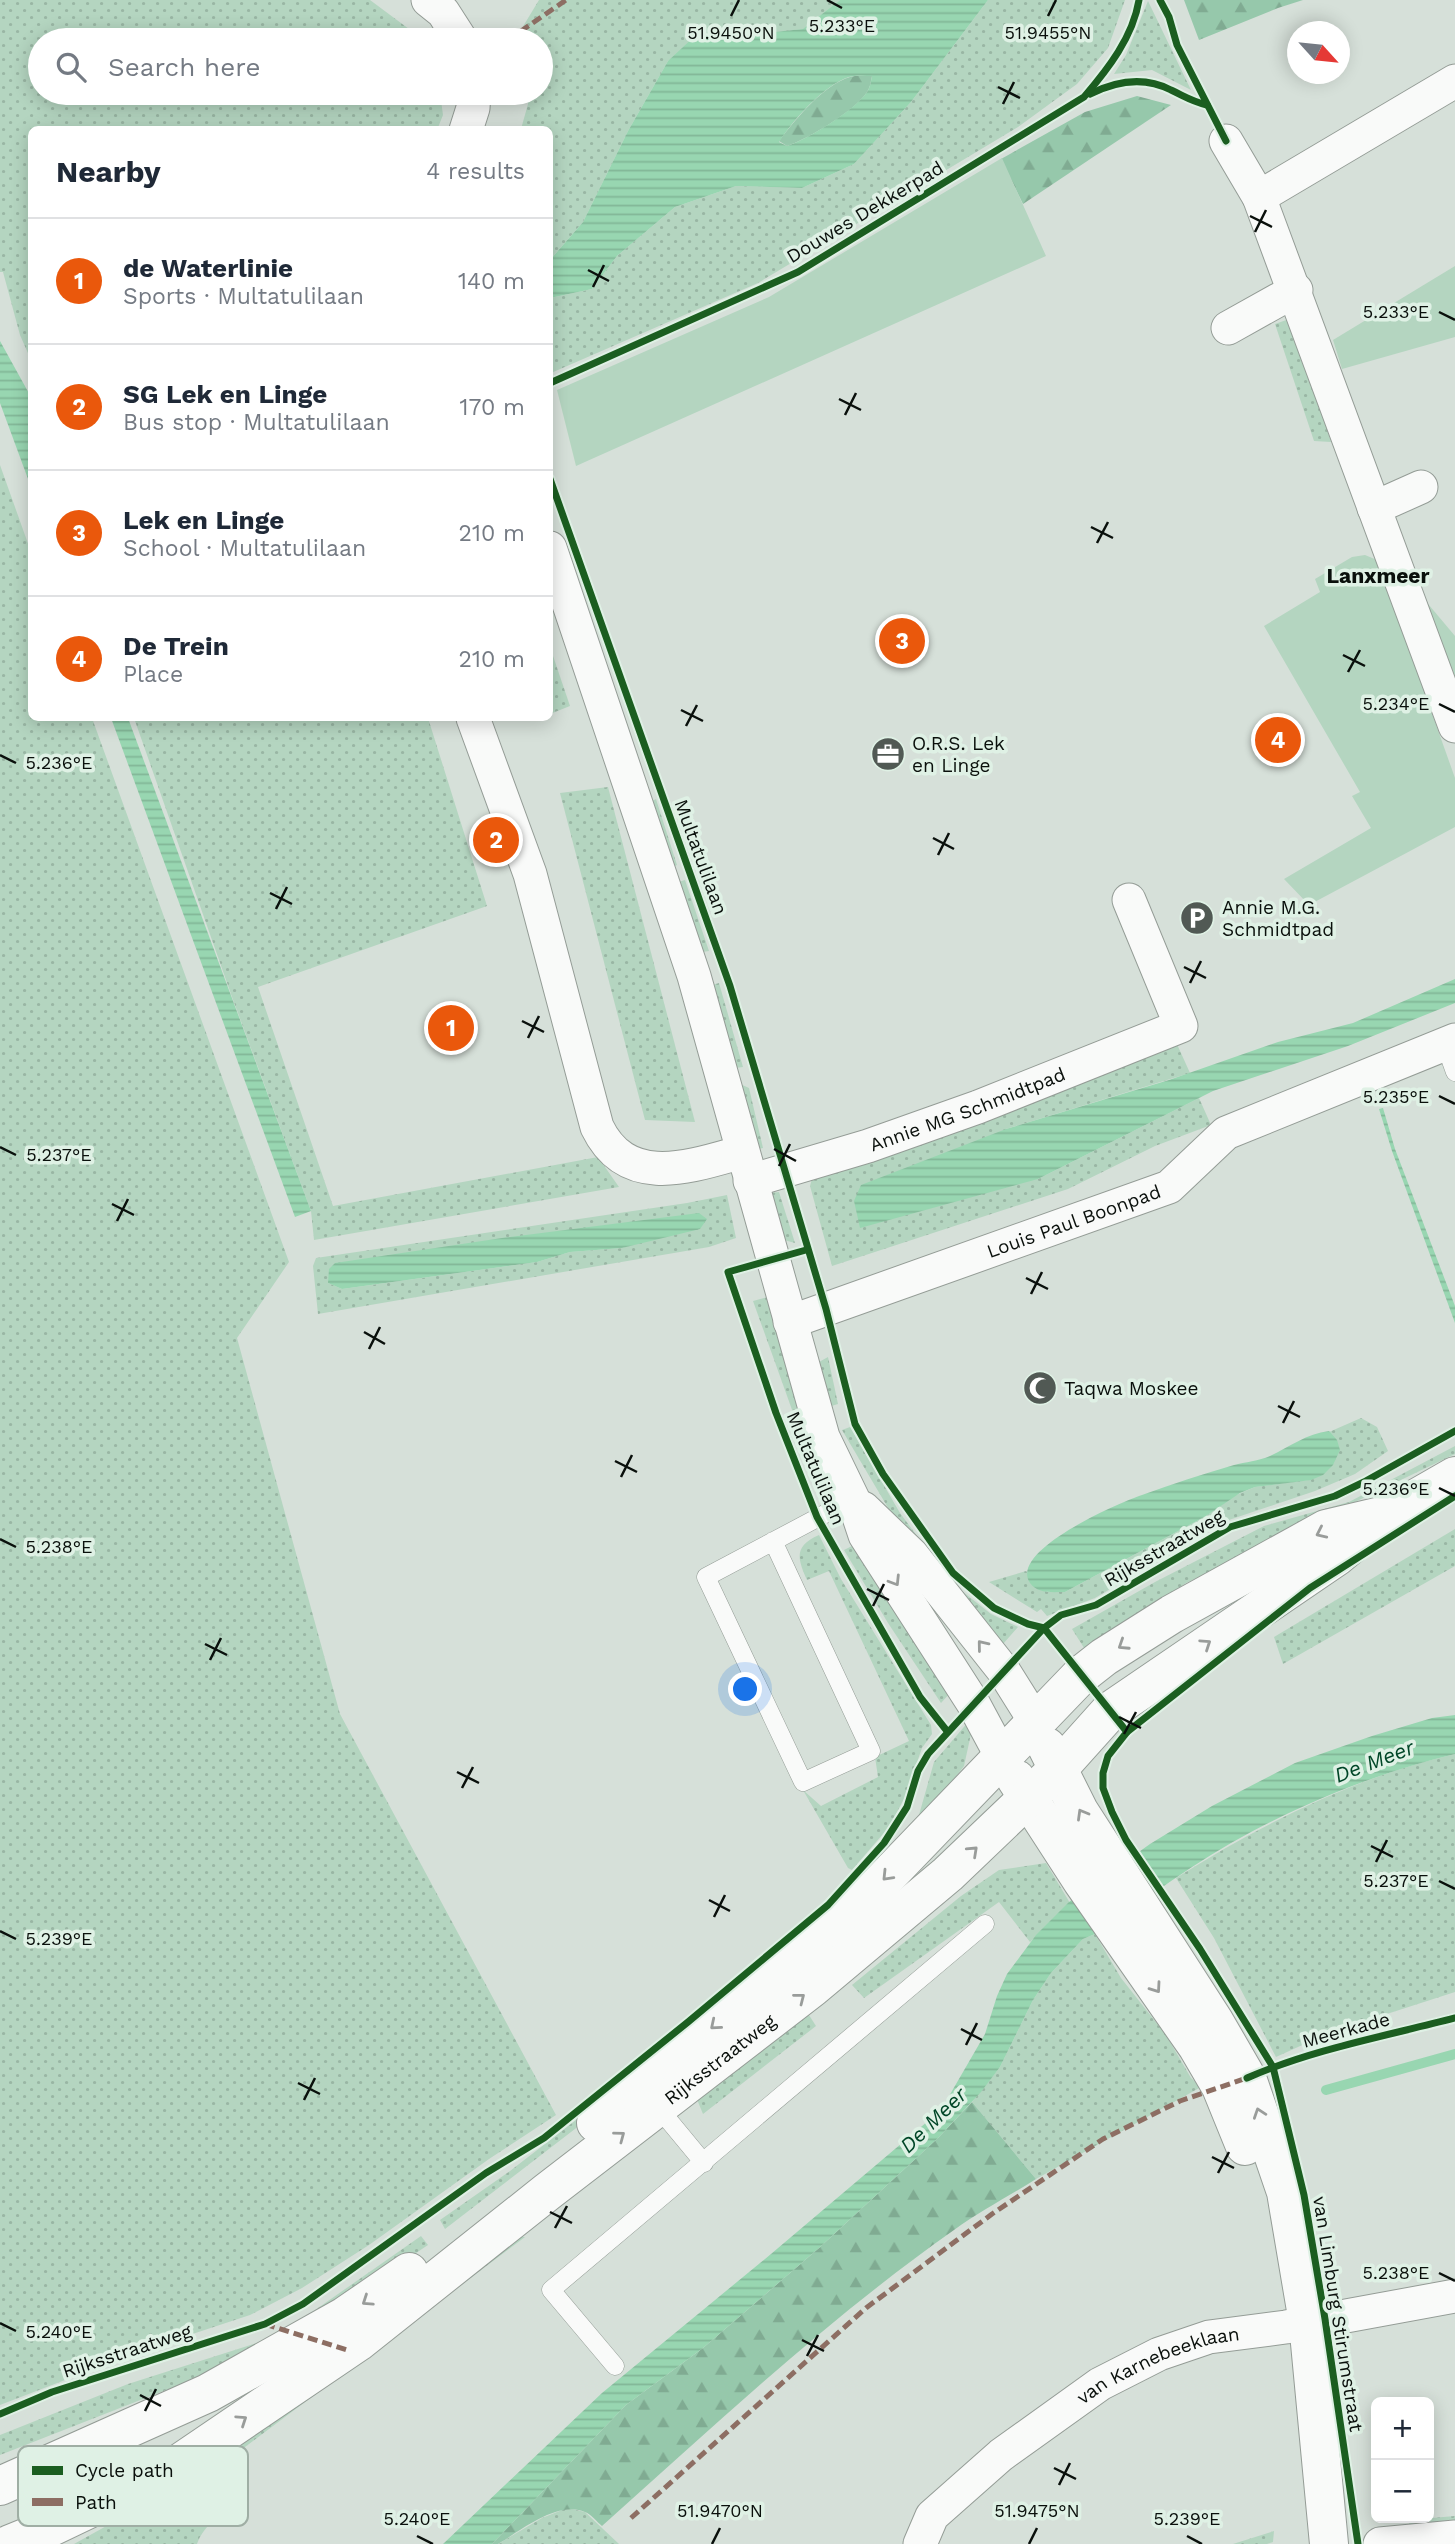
<!DOCTYPE html>
<meta charset="utf-8">
<style>
:root{--surface:#fff;--page:#f6f6f7;--text:#1f2937;--muted:#747a83;--line:#e0e1e3;--accent:#ea580c}
body{margin:0;font-family:"Work Sans",sans-serif;background:var(--page);color:var(--text)}
.controls{position:absolute;right:21px;bottom:21px;display:grid;overflow:hidden;border-radius:10px;box-shadow:0 4px 18px #0003}
.controls button{width:63px;height:63px;display:grid;place-items:center;padding:0;border:0;border-bottom:2px solid var(--line);background:var(--surface);color:var(--text);font:35px sans-serif}
.compass{position:absolute;left:1287px;top:21px;width:63px;height:63px;border-radius:50%;background:var(--surface);box-shadow:0 4px 18px #0003;rotate:117deg}
.you{position:absolute;left:746px;top:1690px;width:24px;height:24px;margin:-18px;border:5px solid #fff;border-radius:50%;background:#1a73e8;box-shadow:0 0 0 10px #1a73e833}
.badge{display:grid;place-items:center;width:46px;height:46px;border-radius:50%;background:var(--accent);color:#fff;font-size:23px;font-weight:700}
.pin{position:absolute;translate:-50% -50%;border:4px solid #fff;box-shadow:0 2px 7px #0006}
.list{margin:0;padding:0;list-style:none}
h2{display:flex;justify-content:space-between;align-items:center;height:91px;margin:0;padding:0 28px;font-size:30px}
h2 small{font-size:23px;font-weight:400;color:var(--muted)}
.list li{display:grid;grid-template-columns:46px 1fr auto;gap:21px;align-items:center;box-sizing:border-box;height:126px;padding:0 28px;border-top:2px solid var(--line)}
.list b{display:block;font-size:26px;white-space:nowrap}
.list p{margin:0;font-size:23px;white-space:nowrap;color:var(--muted)}
.list em{font-size:23px;font-style:normal;color:var(--muted)}
.icon{flex:none;width:38px;height:38px;fill:none;stroke:currentColor;stroke-width:2;stroke-linecap:round;stroke-linejoin:round}
.map{position:relative;flex:none;width:1455px;height:2544px;overflow:hidden}
.search{position:absolute;background:var(--surface);box-shadow:0 4px 18px #0003;left:28px;top:28px;width:525px;height:77px;display:flex;align-items:center;gap:18px;box-sizing:border-box;padding:0 24px;border-radius:38px;color:var(--muted);font-size:26px}
.panel{position:absolute;background:var(--surface);box-shadow:0 4px 18px #0003;left:28px;top:126px;width:525px;height:595px;border-radius:10px}
.map>svg:first-child{display:block}
.grass{fill:url(#grass-dots);fill-rule:evenodd}
.forest{fill:url(#forest-firs)}
.garden{fill:#b4d5c0}
.water{fill:url(#water-rules);fill-rule:evenodd}
.lines{fill:none;stroke-linecap:round;stroke-linejoin:round}
.stream{stroke:#98d6b1;stroke-width:10}
.service-casing{stroke:#949c96;stroke-width:19}
.minor-casing{stroke:#949c96;stroke-width:35}
.tertiary-casing{stroke:#949c96;stroke-width:40}
.service{stroke:#f9faf9;stroke-width:18}
.minor{stroke:#f9faf9;stroke-width:33}
.tertiary{stroke:#f9faf9;stroke-width:38}
.quiet{stroke:#8d6e63;stroke-width:5;stroke-dasharray:10 5;stroke-linecap:butt}
.cycleway-casing{stroke:#dff1e5;stroke-width:11}
.cycleway{stroke:#1b5e20;stroke-width:7}
.oneway{stroke:#999c9a}
.ticks{fill:none;stroke:#0a100c;stroke-width:2.5}
.labels{text-anchor:middle;dominant-baseline:central;stroke-width:7;stroke-linejoin:round;paint-order:stroke}
.street-label{font-size:19px;fill:#0a100c;stroke:#dff1e5}
.poi-label{font-size:19px;fill:#0a100c;stroke:#dff1e5;text-anchor:start}
.neighbourhood-label{font-size:21px;font-weight:bold;fill:#0a100c;stroke:#dff1e5}
.water-label{font-size:21px;font-style:italic;fill:#004627;stroke:#dff1e5}
.key{fill:#dff1e5;stroke:#9faea4;stroke-width:2}
.key-label{font-size:19px;fill:#0a100c}
.ticks-label{font-size:18px;text-anchor:middle;fill:#0a100c;stroke:#dff1e5;stroke-width:7;stroke-linejoin:round;paint-order:stroke}
</style>
<div class="map">
<svg width="1455" height="2544" viewBox="0 0 1455 2544">
<defs>
<pattern id="grass-dots" width="8" height="8" patternUnits="userSpaceOnUse" patternTransform="scale(1.75)"><rect width="8" height="8" fill="#b4d5c0"/><path d="M2 2h.1M6 6h.1" fill="none" stroke="#99b6a4" stroke-width="1.8" stroke-linecap="round"/></pattern>
<pattern id="forest-firs" width="22" height="20" patternUnits="userSpaceOnUse" patternTransform="scale(1.75)"><rect width="22" height="20" fill="#96c8ab"/><path d="M5 1l3.5 6h-7zM16 11l3.5 6h-7z" fill="#80ab92"/></pattern>
<pattern id="water-rules" width="6" height="5" patternUnits="userSpaceOnUse" patternTransform="scale(1.75)"><rect width="6" height="5" fill="#98d6b1"/><path d="M0 2.5h6" fill="none" stroke="#82b797"/></pattern>
</defs>
<rect width="100%" height="100%" fill="#d6e0d9"/>
<g class="grass">
<path d="M0,0H370L413,32L418,40H40V93H440L443,115L437,130H32L31,360L20,335L3,272H0Z"/>
<path d="M539,0H840L804,29L755,34L668,61L628,131L583,222L550,260V130L521,129L528,104L527,93H541V40H517L516,38Z"/>
<path d="M988,0H1125L1108,48L1077,84L1018,127L758,283L551,373L550,298L592,289L617,256L675,207L736,186L802,188L854,164L911,102Z"/>
<path d="M1148,1L1191,90L1152,70L1114,74L1126,55Z"/>
<path d="M1292,318L1331,442L1314,441L1275,324Z"/>
<path d="M0,465L31,552L32,718H92L289,1262L237,1338L340,1714L556,2115L489,2159L369,2245L302,2288L250,2315L138,2352L0,2405Z"/>
<path d="M550,647L570,706L550,714Z"/>
<path d="M134,718H428L487,906L258,987L333,1206L598,1157L619,1187L314,1240L311,1211L232,997Z"/>
<path d="M608,787L695,1122L645,1120L560,793Z"/>
<path d="M656,799L677,865L669,869L648,803Z"/>
<path d="M685,880L709,951L696,953L675,883Z"/>
<path d="M719,983L743,1067L735,1068L709,986Z"/>
<path d="M1176,1042L1190,1073L1006,1129L1038,1179L1199,1098L1211,1125L1155,1146L1068,1189L832,1266L810,1186L813,1175Z"/>
<path d="M738,1083L749,1088L763,1148L753,1150Z"/>
<path d="M779,1192L795,1243L784,1240L769,1193Z"/>
<path d="M727,1195L736,1238L709,1247L318,1314L313,1266L316,1258L687,1203ZM707,1219L622,1248L570,1252L537,1262L342,1289L328,1283Z"/>
<path d="M768,1297L833,1489L820,1488L753,1301Z"/>
<path d="M828,1357L838,1404L828,1407L819,1362Z"/>
<path d="M1361,1418L1377,1427L1388,1451L1355,1474L1315,1491L1223,1522L1095,1598L1047,1616L1041,1609L1037,1612L989,1582L1026,1571L1047,1592H1065L1206,1516L1234,1496L1255,1487L1308,1480L1329,1432Z"/>
<path d="M850,1427L900,1513L953,1584L991,1614L1018,1627L1003,1644L897,1523L842,1430Z"/>
<path d="M1455,1446V1454L1186,1583L1086,1651L1072,1629L1155,1582L1264,1526L1349,1502Z"/>
<path d="M1455,1529V1566L1283,1664L1274,1637Z"/>
<path d="M819,1535L841,1579L931,1725L932,1734L922,1748L905,1797L889,1827L852,1870L848,1868L803,1790L821,1806L878,1777L875,1757L909,1741L829,1571L807,1580C797,1558 794,1546 819,1535Z"/>
<path d="M858,1543L951,1692L941,1703L888,1623L844,1550Z"/>
<path d="M969,1721L971,1734L964,1766L915,1830L897,1843L919,1815L934,1762Z"/>
<path d="M1455,1754V1992L1331,2032L1276,2057L1214,1938L1176,1878C1264,1823 1353,1778 1455,1754Z"/>
<path d="M1046,1863L1070,1903L1030,1942L999,1902L864,1998L852,1985L961,1896L999,1870Z"/>
<path d="M1095,1934L1121,1978L1166,2035L1191,2078L1201,2087L1036,2179L972,2102L1000,2067L1033,2000L1051,1973L1083,1939Z"/>
<path d="M807,2012L816,2026L703,2114L696,2097Z"/>
<path d="M597,2112L445,2229L440,2220L510,2171L585,2113Z"/>
<path d="M421,2236L428,2245L316,2320L308,2315Z"/>
<path d="M510,2236L525,2237L237,2453C240,2461 246,2470 245,2479C244,2501 205,2519 197,2544H74L236,2454L229,2444Z"/>
<path d="M269,2339L268,2350L0,2455V2435L128,2384Z"/>
<path d="M567,2508L585,2512L619,2544H498L542,2518Z"/>
<path d="M1455,2516V2525L1409,2529V2520Z"/>
<path d="M1274,2531L1273,2542L1267,2544H1233Z"/>
</g>
<g class="forest">
<path d="M1184,0H1303L1278,8L1199,40Z"/>
<path d="M872,76C871,81 870,88 867,92C855,111 808,139 787,146L779,141C795,120 823,85 850,77C856,75 865,76 872,76Z"/>
<path d="M1137,96L1171,105L1023,204L1001,159L1085,112Z"/>
<path d="M972,2102L1036,2179C1009,2196 980,2211 954,2230C829,2318 716,2424 602,2526C597,2522 591,2514 585,2512C558,2500 520,2531 498,2544H492L626,2405L703,2348L819,2248L938,2138Z"/>
</g>
<g class="garden">
<path d="M1002,158L1046,256L576,466L557,390L769,297Z"/>
<path d="M1455,266V337L1342,369L1333,340Z"/>
<path d="M1365,555L1377,560L1381,570L1455,778V827L1309,905L1284,879L1371,828L1352,796L1360,792L1264,626L1320,592L1315,579L1352,557Z"/>
<path d="M1418,592L1455,636V683Z"/>
</g>
<g class="water">
<path d="M840,0H988L911,102L854,164L802,188L736,186L675,207L617,256L592,289L550,298V260L583,222L628,131L668,61L696,35L755,34L803,29ZM872,76C871,81 870,88 867,92C854,111 808,139 787,146L779,142C793,120 824,85 849,77C856,75 865,76 872,76Z"/>
<path d="M0,341L31,397V487L0,403Z"/>
<path d="M111,718H128L311,1211L295,1217Z"/>
<path d="M1455,979V1003L1348,1046L1213,1091L1038,1179L860,1228L854,1201L861,1185L1006,1129L1169,1080L1278,1042L1353,1023Z"/>
<path d="M1383,1108L1395,1149L1455,1306V1323L1392,1151L1379,1109Z"/>
<path d="M699,1213L707,1219L700,1229L622,1248L570,1252L537,1262L342,1289L328,1283L329,1269L335,1263L502,1238Z"/>
<path d="M1329,1431L1337,1440L1340,1450L1333,1465L1323,1475L1311,1480L1255,1487L1240,1493L1206,1516L1065,1592C1052,1592 1038,1594 1030,1583C1008,1551 1118,1503 1142,1495C1172,1484 1203,1474 1234,1465C1245,1462 1259,1461 1270,1456C1291,1446 1306,1434 1329,1431Z"/>
<path d="M1455,1715V1754C1385,1771 1315,1798 1251,1832C1196,1861 1146,1899 1095,1934L1083,1939L1051,1973L1033,2000L1000,2067L981,2092L938,2138L819,2248L703,2348L626,2405L492,2544H443L602,2393L771,2254L941,2110L985,2034L997,1996L1007,1974L1036,1935L1069,1902L1150,1844L1212,1806L1295,1763L1372,1736L1432,1718Z"/>
</g>
<g class="lines">
<path class="stream" d="M1326,2090L1455,2054"/>
<g class="service-casing">
<g id="service">
<path d="M1445,1044L1455,1072"/>
<path d="M773,1541L871,1751L803,1782L706,1577L853,1499"/>
<path d="M656,2105L704,2163"/>
<path d="M615,2366L551,2290L985,1924"/>
</g>
</g>
<g class="minor-casing">
<g id="minor">
<path d="M428,0L443,12L461,40"/>
<path d="M466,130L473,108L474,93"/>
<path d="M1226,141L1259,197L1455,726"/>
<path d="M1259,197L1455,81"/>
<path d="M1228,328L1296,290"/>
<path d="M1374,508L1421,487"/>
<path d="M550,548L694,976L823,1437L853,1499L865,1535L973,1703L1002,1757"/>
<path d="M473,718L530,874L597,1127C627,1189 689,1167 742,1152"/>
<path id="s1" d="M750,1181L868,1146L978,1107L1181,1026L1129,900"/>
<path id="s2" d="M790,1322L1169,1187L1226,1133L1455,1040"/>
<path d="M863,1508L912,1555L1003,1670L1035,1721"/>
<path id="s3" d="M920,2544L932,2516L1001,2455L1100,2384L1159,2354L1209,2337L1286,2327L1455,2296"/>
<path d="M1380,2544L1455,2537"/>
</g>
</g>
<g class="tertiary-casing">
<g id="tertiary">
<path d="M1047,1747L1079,1811L1214,2021L1247,2078L1286,2192L1308,2322L1329,2544"/>
<path d="M1016,1779L1082,1881L1197,2046L1221,2087L1245,2146"/>
<path d="M596,2123L873,1891L1081,1675L1104,1657L1172,1614L1326,1529L1381,1516"/>
<path d="M0,2486L208,2393L345,2316L409,2272"/>
<path id="s4" d="M10,2544L47,2529L168,2471L358,2342L547,2192L812,1988L948,1874L1058,1769L1110,1711L1336,1557L1387,1515L1455,1476"/>
</g>
</g>
<use href="#service" class="service"/>
<use href="#minor" class="minor"/>
<use href="#tertiary" class="tertiary"/>
<g class="quiet">
<path d="M508,40L566,0"/>
<path d="M265,2324L347,2350"/>
<path d="M631,2518L866,2308L992,2214L1103,2139L1180,2101L1247,2078"/>
</g>
<g class="cycleway-casing">
<g id="cycleway">
<path d="M1160,0L1169,17L1177,45L1226,141"/>
<path d="M1090,94C1116,81 1144,76 1171,90C1186,97 1191,101 1207,105"/>
<path d="M550,383L798,272L1084,97C1108,69 1133,37 1139,0"/>
<path d="M550,479L730,986L826,1309L855,1424L883,1474L953,1573L994,1608L1028,1624L1044,1628"/>
<path d="M806,1250L728,1272L776,1413L817,1517L920,1697L947,1731"/>
<path d="M1044,1628L1127,1732L1108,1756L1103,1773V1788L1112,1812L1126,1840L1200,1949L1273,2067L1304,2195L1325,2319L1358,2544"/>
<path d="M1127,1732L1310,1588L1455,1496"/>
<path d="M1247,2078C1313,2049 1386,2036 1455,2018"/>
<path d="M0,2414L52,2392L265,2324L303,2304L486,2173L544,2138L688,2022L828,1905L884,1843L907,1807L918,1771L928,1754L1044,1628L1061,1615L1096,1605L1230,1527L1335,1496L1364,1482L1455,1431"/>
</g>
</g>
<use href="#cycleway" class="cycleway"/>
</g>
<defs><path id="oneway-chevron" d="M-2-3.5L2.5 0L-2 3.5" fill="none" stroke-width="1.6" stroke-linecap="round" stroke-linejoin="round" transform="scale(1.75)"/></defs>
<g class="oneway">
<use href="#oneway-chevron" transform="translate(1321 1533) rotate(155)"/>
<use href="#oneway-chevron" transform="translate(895 1581) rotate(58)"/>
<use href="#oneway-chevron" transform="translate(1206 1644) rotate(-34)"/>
<use href="#oneway-chevron" transform="translate(982 1645) rotate(-129)"/>
<use href="#oneway-chevron" transform="translate(1123 1645) rotate(147)"/>
<use href="#oneway-chevron" transform="translate(1082 1814) rotate(-120)"/>
<use href="#oneway-chevron" transform="translate(973 1851) rotate(-43)"/>
<use href="#oneway-chevron" transform="translate(887 1876) rotate(134)"/>
<use href="#oneway-chevron" transform="translate(1156 1988) rotate(55)"/>
<use href="#oneway-chevron" transform="translate(800 1998) rotate(-38)"/>
<use href="#oneway-chevron" transform="translate(715 2025) rotate(140)"/>
<use href="#oneway-chevron" transform="translate(1259 2113) rotate(-109)"/>
<use href="#oneway-chevron" transform="translate(620 2136) rotate(-37)"/>
<use href="#oneway-chevron" transform="translate(367 2301) rotate(146)"/>
<use href="#oneway-chevron" transform="translate(242 2420) rotate(-34)"/>
</g>
<path class="ticks" d="M827,0L842,8M731,16L739,0M1048,16L1056,0M998,87L1020,98M1003,104L1014,82M1250,216L1272,227M1255,232L1266,210M588,270L609,281M593,287L604,265M1439,312L1455,320M839,399L861,410M845,415L856,393M1091,527L1113,538M1097,543L1108,522M1343,655L1365,666M1348,672L1360,650M1439,704L1455,712M681,710L703,721M686,726L697,705M0,755L16,763M933,838L954,849M938,855L949,833M270,893L292,904M276,909L287,887M1184,967L1206,978M1190,983L1201,961M522,1021L544,1032M528,1038L539,1016M1439,1096L1455,1104M0,1147L16,1155M774,1149L796,1161M779,1166L790,1144M112,1204L134,1215M117,1221L128,1199M1026,1278L1048,1289M1031,1294L1042,1272M364,1332L385,1344M369,1349L380,1327M1278,1406L1300,1417M1283,1423L1294,1401M615,1461L637,1472M621,1477L632,1455M1439,1488L1455,1496M0,1539L16,1547M867,1589L889,1600M873,1606L884,1584M205,1644L227,1655M210,1660L221,1638M1119,1717L1141,1728M1124,1734L1136,1712M457,1772L479,1783M462,1788L473,1767M1371,1846L1393,1857M1376,1862L1387,1840M1439,1881L1455,1889M709,1900L730,1911M714,1917L725,1895M0,1931L16,1939M961,2029L982,2040M966,2045L977,2023M298,2083L320,2094M304,2100L315,2078M1212,2157L1234,2168M1218,2173L1229,2152M550,2212L572,2223M555,2228L567,2206M1439,2273L1455,2281M0,2323L16,2331M802,2340L824,2351M807,2356L818,2335M140,2395L161,2406M145,2411L156,2389M1054,2468L1076,2479M1059,2485L1070,2463M417,2536L433,2544M1187,2536L1202,2544M712,2544L720,2528M1029,2544L1037,2528"/>
<defs>
<g id="office-disc" transform="scale(1.75)"><circle r="9.5" fill="#515954" stroke="#dff1e5"/><path d="M-6-3h4V-5.5h4V-3h4V5H-6ZM-1-4.5V-3h2v-1.5ZM-6 0V1H6V0Z" fill="#fff"/></g>
<g id="parking-disc" transform="scale(1.75)"><circle r="9.5" fill="#515954" stroke="#dff1e5"/><path d="M-3.5-5.5H1a3.5 3.5 0 0 1 0 7H-1V5.5H-3.5ZM-1-3.4V-.6H.8a1.4 1.4 0 0 0 0-2.8Z" fill="#fff"/></g>
<g id="mosque-disc" transform="scale(1.75)"><circle r="9.5" fill="#515954" stroke="#dff1e5"/><path d="M3.5-4.9A6 6 0 1 0 3.5 4.9A5 5 0 1 1 3.5-4.9Z" fill="#fff"/></g>
</defs>
<g fill-rule="evenodd">
<use href="#office-disc" x="888" y="754"/>
<use href="#parking-disc" x="1197" y="918"/>
<use href="#mosque-disc" x="1040" y="1388"/>
</g>
<g class="labels">
<g class="street-label">
<text transform="translate(865 212) rotate(-31)">Douwes Dekkerpad</text>
<text transform="translate(701 857) rotate(70)">Multatulilaan</text>
<text stroke="none"><textPath href="#s1" startOffset="229">Annie MG Schmidtpad</textPath></text>
<text stroke="none"><textPath href="#s2" startOffset="301">Louis Paul Boonpad</textPath></text>
<text transform="translate(816 1468) rotate(67)">Multatulilaan</text>
<text transform="translate(1164 1548) rotate(-30)">Rijksstraatweg</text>
<text transform="translate(1346 2030) rotate(-15)">Meerkade</text>
<text stroke="none"><textPath href="#s4" startOffset="863">Rijksstraatweg</textPath></text>
<text transform="translate(1338 2314) rotate(81)">van Limburg Stirumstraat</text>
<text transform="translate(127 2351) rotate(-18)">Rijksstraatweg</text>
<text stroke="none"><textPath href="#s3" startOffset="306">van Karnebeeklaan</textPath></text>
</g>
<g class="poi-label">
<text x="912" y="743">O.R.S. Lek<tspan x="912" dy="22">en Linge</tspan></text>
<text x="1222" y="907">Annie M.G.<tspan x="1222" dy="22">Schmidtpad</tspan></text>
<text x="1064" y="1388">Taqwa Moskee</text>
</g>
<g class="neighbourhood-label">
<text x="1378" y="575">Lanxmeer</text>
</g>
<g class="water-label">
<text transform="translate(1374 1761) rotate(-21)">De Meer</text>
<text transform="translate(933 2120) rotate(-44)">De Meer</text>
</g>
</g>
<rect x="18" y="2446" width="230" height="80" rx="10" class="key"/>
<rect x="32" y="2466" width="31" height="9" fill="#1b5e20"/>
<rect x="32" y="2498" width="31" height="8" fill="#8d6e63"/>
<g class="key-label">
<text x="75" y="2477">Cycle path</text>
<text x="75" y="2509">Path</text>
</g>
<g class="ticks-label">
<text x="842" y="32">5.233°E</text>
<text x="731" y="39">51.9450°N</text>
<text x="1048" y="39">51.9455°N</text>
<text x="1396" y="318">5.233°E</text>
<text x="1396" y="710">5.234°E</text>
<text x="59" y="769">5.236°E</text>
<text x="1396" y="1103">5.235°E</text>
<text x="59" y="1161">5.237°E</text>
<text x="1396" y="1495">5.236°E</text>
<text x="59" y="1553">5.238°E</text>
<text x="1396" y="1887">5.237°E</text>
<text x="59" y="1945">5.239°E</text>
<text x="1396" y="2279">5.238°E</text>
<text x="59" y="2338">5.240°E</text>
<text x="720" y="2517">51.9470°N</text>
<text x="1037" y="2517">51.9475°N</text>
<text x="417" y="2525">5.240°E</text>
<text x="1187" y="2525">5.239°E</text>
</g>
</svg>
<div class="controls">
<button>+</button>
<button>−</button>
</div>
<svg class="compass" viewBox="-18 -18 36 36"><path d="M0-13l5 13h-10z" fill="#e53935"/><path d="M0 13l5-13h-10z" fill="#747a83"/></svg>
<div class="you"></div>
<div class="pin badge" style="left:451px;top:1028px">1</div>
<div class="pin badge" style="left:496px;top:840px">2</div>
<div class="pin badge" style="left:902px;top:641px">3</div>
<div class="pin badge" style="left:1278px;top:740px">4</div>
<div class="search"><svg class="icon" aria-label="search" viewBox="0 0 24 24"><circle cx="10" cy="10" r="6"/><path d="M15 15l6 6"/></svg>Search here</div>
<section class="panel">
<h2>Nearby<small>4 results</small></h2>
<ul class="list">
<li><span class="badge">1</span><div><b>de Waterlinie</b><p>Sports · Multatulilaan</p></div><em>140 m</em></li>
<li><span class="badge">2</span><div><b>SG Lek en Linge</b><p>Bus stop · Multatulilaan</p></div><em>170 m</em></li>
<li><span class="badge">3</span><div><b>Lek en Linge</b><p>School · Multatulilaan</p></div><em>210 m</em></li>
<li><span class="badge">4</span><div><b>De Trein</b><p>Place</p></div><em>210 m</em></li>
</ul>
</section>
</div>
